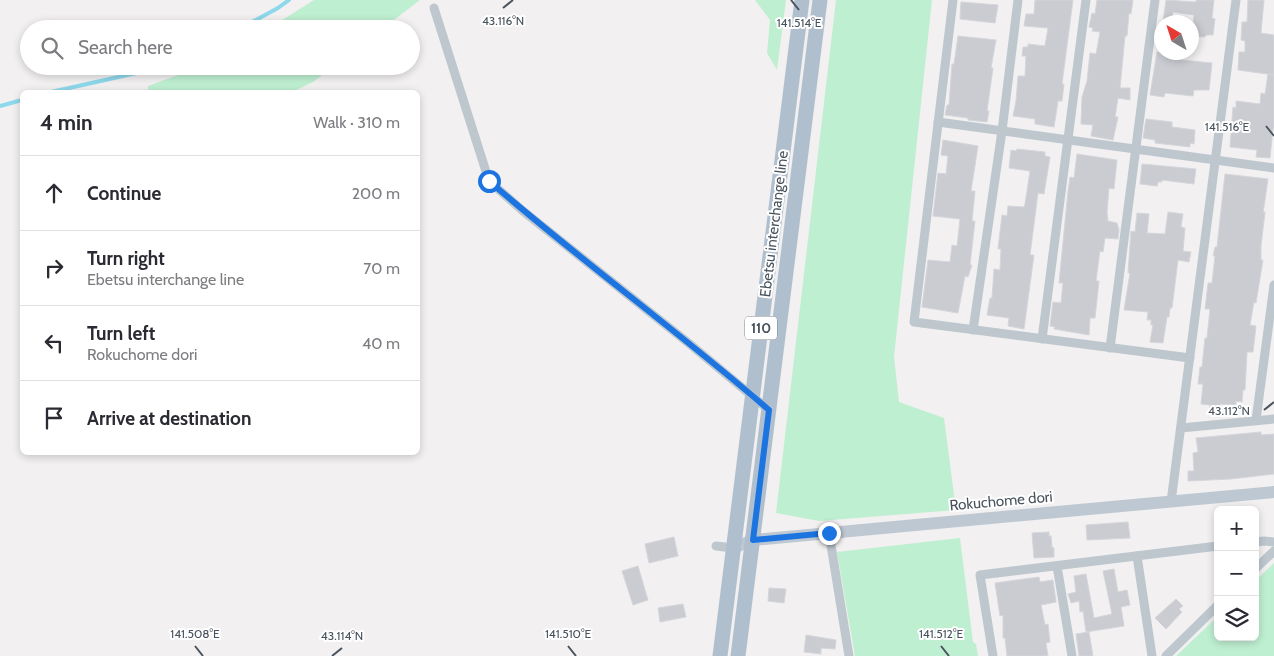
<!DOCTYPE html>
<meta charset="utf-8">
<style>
:root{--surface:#fff;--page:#f7f7f7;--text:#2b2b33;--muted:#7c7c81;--line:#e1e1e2}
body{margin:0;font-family:Cabin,sans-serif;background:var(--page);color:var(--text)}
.controls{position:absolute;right:15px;bottom:15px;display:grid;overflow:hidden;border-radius:8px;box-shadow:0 2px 8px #0003}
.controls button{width:45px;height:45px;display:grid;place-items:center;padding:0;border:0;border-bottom:1px solid var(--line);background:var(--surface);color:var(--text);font:25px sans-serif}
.compass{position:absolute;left:1154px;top:15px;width:45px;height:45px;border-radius:50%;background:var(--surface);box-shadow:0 2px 8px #0003;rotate:321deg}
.stop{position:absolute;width:15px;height:15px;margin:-11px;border:4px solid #1c74e0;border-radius:50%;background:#fff}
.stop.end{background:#1c74e0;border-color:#fff;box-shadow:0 1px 5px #0008}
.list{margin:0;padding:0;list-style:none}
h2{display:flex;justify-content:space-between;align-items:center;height:65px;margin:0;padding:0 20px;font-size:21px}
h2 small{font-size:16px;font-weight:400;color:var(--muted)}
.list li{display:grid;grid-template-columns:32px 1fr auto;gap:15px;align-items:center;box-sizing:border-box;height:75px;padding:0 20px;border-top:1px solid var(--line)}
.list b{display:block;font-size:19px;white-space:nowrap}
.list p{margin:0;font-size:16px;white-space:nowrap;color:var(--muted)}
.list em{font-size:16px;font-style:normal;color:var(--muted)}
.icon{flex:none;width:28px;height:28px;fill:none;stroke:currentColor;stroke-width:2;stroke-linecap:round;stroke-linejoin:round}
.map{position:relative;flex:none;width:1274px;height:656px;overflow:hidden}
.search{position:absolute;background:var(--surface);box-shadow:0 2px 8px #0003;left:20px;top:20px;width:400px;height:55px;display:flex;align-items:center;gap:12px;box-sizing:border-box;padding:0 18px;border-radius:28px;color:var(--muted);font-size:19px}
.panel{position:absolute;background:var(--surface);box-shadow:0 2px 8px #0003;left:20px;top:90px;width:400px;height:365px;border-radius:8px}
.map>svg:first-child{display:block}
.green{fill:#bfefd1}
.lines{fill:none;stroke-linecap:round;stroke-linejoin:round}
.stream{stroke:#8dd8eb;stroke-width:4}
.building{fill:#caccd2;stroke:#d4d6db}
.street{stroke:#bec7ce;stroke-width:9}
.secondary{stroke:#bec8d3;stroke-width:12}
.primary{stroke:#b0bfce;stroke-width:15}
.route{stroke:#1c74e0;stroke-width:6}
.ticks{fill:none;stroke:#48535d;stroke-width:2}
.labels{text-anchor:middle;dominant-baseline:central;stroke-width:4;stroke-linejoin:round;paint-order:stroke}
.shield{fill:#fff;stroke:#7f878e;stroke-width:1}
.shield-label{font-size:14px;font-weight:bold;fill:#48535d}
.street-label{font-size:15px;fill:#48535d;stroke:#fff}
.ticks-label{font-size:12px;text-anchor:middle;fill:#48535d;stroke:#fff;stroke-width:4;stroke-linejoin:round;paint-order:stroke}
</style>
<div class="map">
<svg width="1274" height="656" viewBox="0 0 1274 656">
<rect width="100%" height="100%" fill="#f2f0f0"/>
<g class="green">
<path d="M314,0H420L382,29H268Z"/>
<path d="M755,0H786L777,70L767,53L770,20Z"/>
<path d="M836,0H932L894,357L899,402L944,418L956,510L819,521L776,513Z"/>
<path d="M203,66H334L313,82L292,92H148V86Z"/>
<path d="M960,538L973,642L976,644L978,656H855L837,552Z"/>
<path d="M1274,563V656H1176L1218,616V637H1255V581Z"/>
</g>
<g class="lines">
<g class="stream">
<path d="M239,29L278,8L289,0"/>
<path d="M51,92L168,66"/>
<path d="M0,106L22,100"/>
</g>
</g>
<g class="building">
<path d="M1035,0H1073L1062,84H1064L1062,101H1058L1054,127L1035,124V119L1013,116L1016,101L1018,76H1025L1026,56H1022L1023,47H1028V44L1045,46L1048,28L1024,26L1026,14H1034Z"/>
<path d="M1097,0H1133L1131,14L1129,13L1127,36H1125L1120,88H1130V100L1118,98L1115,117H1118L1113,140L1091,136L1093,125L1081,124L1082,97L1087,81L1090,53L1096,54L1100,32L1092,31L1093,28L1089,27L1092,13L1095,14Z"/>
<path d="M1166,0L1196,2V0H1214L1212,18L1215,19L1213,35H1206L1205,37L1192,36L1194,15L1173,12L1171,22H1163Z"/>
<path d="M1248,0H1264L1261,33L1274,35V75L1238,70L1239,52H1245V41L1241,40L1242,22H1247Z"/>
<path d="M961,2L998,5L995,23L960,19Z"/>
<path d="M958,36L996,40L991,68H993L987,111H989L987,122L968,120V118L945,115L947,105H949L952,64H954Z"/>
<path d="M1157,52H1173V59L1212,63L1209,90H1194L1193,96L1165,93L1164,97L1150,95Z"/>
<path d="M1268,74L1274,75V129H1273L1270,158L1256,157L1257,150L1230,147L1233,107L1236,108V101L1260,104L1261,93L1265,94Z"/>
<path d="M1146,119L1172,122V127L1195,130L1194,144L1190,143V147L1155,143V140L1143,138Z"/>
<path d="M943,140L978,146L971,191H975L972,221H975L970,265H972L968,277L965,276L958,313L922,307L928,260L950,262L952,245L957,246L960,219L933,216L938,173L946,174L948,156L941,155Z"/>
<path d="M1017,149L1045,152V156L1050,157L1044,194L1038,193L1030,255H1034L1024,329L1008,326L1009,318L987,315L990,298H992L994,269L1000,270L1001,249H998L1002,215L1007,216L1008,206L1024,207L1025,204L1030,171L1009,168L1011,150L1016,151Z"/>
<path d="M1077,154L1117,160L1114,189L1109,188L1107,212L1108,221L1117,223L1119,230L1118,239L1105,238L1103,252L1100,251L1096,281H1099L1095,318H1090L1089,335L1054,329L1055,327L1050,326L1053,302L1061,303L1063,283H1059L1068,191L1070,177L1074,178Z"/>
<path d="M1142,164L1196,169L1194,184L1162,180V182H1158L1157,186L1140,184Z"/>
<path d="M1225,174L1268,179L1264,207L1263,212H1265L1261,246V260H1263L1261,272L1256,303L1254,302L1250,325L1256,326L1253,352H1247L1245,390H1243L1242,402L1236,401V405L1220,404V411L1210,410V405L1201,404L1203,384H1198L1200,367H1202L1205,338H1207L1210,309H1205L1208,283H1212L1215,256H1213L1215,247H1217Z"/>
<path d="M1168,212L1183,214L1181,227L1185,228L1183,251L1191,252L1189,262L1178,260L1172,308H1170L1169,317H1167L1163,343L1150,342L1153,325H1151V320H1147L1148,312L1124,310L1130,273H1128L1131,231L1135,232L1137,213L1149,214L1147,233L1165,234Z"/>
<path d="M1261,432V435L1274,434V474L1231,479L1188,481V471H1194L1193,453L1198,452L1196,438Z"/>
<path d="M1128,522L1130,538L1087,540L1086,525Z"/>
<path d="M1049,532V536H1051L1052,547L1054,548V557L1034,558L1032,533Z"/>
<path d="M674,537L678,556L649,563L645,544Z"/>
<path d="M638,566L648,600L633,605L622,571Z"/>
<path d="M1114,569L1118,592L1127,590L1130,605L1121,607L1124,626L1086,632L1083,611L1080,612L1079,601L1071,603L1068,594L1076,592L1074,576L1086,574L1094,618L1112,614L1103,571Z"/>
<path d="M1039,577L1040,582L1053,580L1056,602L1041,605L1045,625L1048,624L1050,642L1046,643L1048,656H1007L1005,638H1003V615L1000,616L995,583Z"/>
<path d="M769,588L786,589L784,603L768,601Z"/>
<path d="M1176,599L1183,606L1179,609L1182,612L1166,629L1155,618Z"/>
<path d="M683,604L686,617L660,622L658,608Z"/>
<path d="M1089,632L1093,656H1079L1076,634Z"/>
<path d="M806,635L836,640L835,649L821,648V654L804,652Z"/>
</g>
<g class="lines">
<g class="street">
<path d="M953,0L914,322L1190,358"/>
<path d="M434,8L489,181L523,211L691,345L769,410"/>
<path d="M938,122L1274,168"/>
<path d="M973,330L1002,131L1018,0"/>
<path d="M1042,339L1086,0"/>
<path d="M1110,348L1155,0"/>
<path d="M1256,420L1274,285"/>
<path d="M1181,428L1274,419"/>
<path d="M1171,502L1236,0"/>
<path d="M829,533L849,656"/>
<path d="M1255,542L1264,541L1274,542"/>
<path d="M716,546L733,548"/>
<path d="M1137,556L1152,656"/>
<path d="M1057,566L1072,656"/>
<path d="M1255,569L1274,551"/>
<path d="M993,656L980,575L1218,546"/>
<path d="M1166,656L1218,605"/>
</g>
<path class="secondary" d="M733,548L753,540L1274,492"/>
<g class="primary">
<path d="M720,656L802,0"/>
<path d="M738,656L820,0"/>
</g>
</g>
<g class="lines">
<path class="route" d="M489,181C580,260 678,331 769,410L753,540L829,533"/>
</g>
<path class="ticks" d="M791,0L799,10M503,8L513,0M1266,126L1274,136M1264,410L1274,402M195,646L203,656M568,646L576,656M941,646L949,656M332,656L342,648"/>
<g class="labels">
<rect class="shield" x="745" y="316.5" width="32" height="23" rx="4"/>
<g class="shield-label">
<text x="761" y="328">110</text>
</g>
<g class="street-label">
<text transform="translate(774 224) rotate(-83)">Ebetsu interchange line</text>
<text transform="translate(1001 501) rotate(-5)">Rokuchome dori</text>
</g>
</g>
<g class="ticks-label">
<text x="503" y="25">43.116°N</text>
<text x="799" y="27">141.514°E</text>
<text x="1227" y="131">141.516°E</text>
<text x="1229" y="415">43.112°N</text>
<text x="195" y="638">141.508°E</text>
<text x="568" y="638">141.510°E</text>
<text x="941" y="638">141.512°E</text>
<text x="342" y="640">43.114°N</text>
</g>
</svg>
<div class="controls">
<button>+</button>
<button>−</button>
<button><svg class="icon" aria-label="layers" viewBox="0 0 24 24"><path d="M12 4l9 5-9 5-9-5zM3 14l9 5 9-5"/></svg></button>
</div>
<svg class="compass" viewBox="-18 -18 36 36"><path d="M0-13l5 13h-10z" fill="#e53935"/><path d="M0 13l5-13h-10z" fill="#7c7c81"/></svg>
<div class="stop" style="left:489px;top:181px"></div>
<div class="stop end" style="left:829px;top:533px"></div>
<div class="search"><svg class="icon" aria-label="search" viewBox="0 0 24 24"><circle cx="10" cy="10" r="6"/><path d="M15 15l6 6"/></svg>Search here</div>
<section class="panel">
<h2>4 min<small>Walk · 310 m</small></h2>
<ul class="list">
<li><svg class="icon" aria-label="ahead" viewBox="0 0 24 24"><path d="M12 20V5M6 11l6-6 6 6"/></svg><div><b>Continue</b></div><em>200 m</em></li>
<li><svg class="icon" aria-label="right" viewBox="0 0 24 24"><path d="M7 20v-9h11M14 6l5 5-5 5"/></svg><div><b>Turn right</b><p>Ebetsu interchange line</p></div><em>70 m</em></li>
<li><svg class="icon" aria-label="left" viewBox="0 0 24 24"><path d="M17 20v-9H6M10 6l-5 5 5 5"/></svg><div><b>Turn left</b><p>Rokuchome dori</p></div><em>40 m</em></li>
<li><svg class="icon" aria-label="arrive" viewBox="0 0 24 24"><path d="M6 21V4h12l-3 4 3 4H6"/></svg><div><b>Arrive at destination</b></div></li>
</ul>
</section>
</div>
